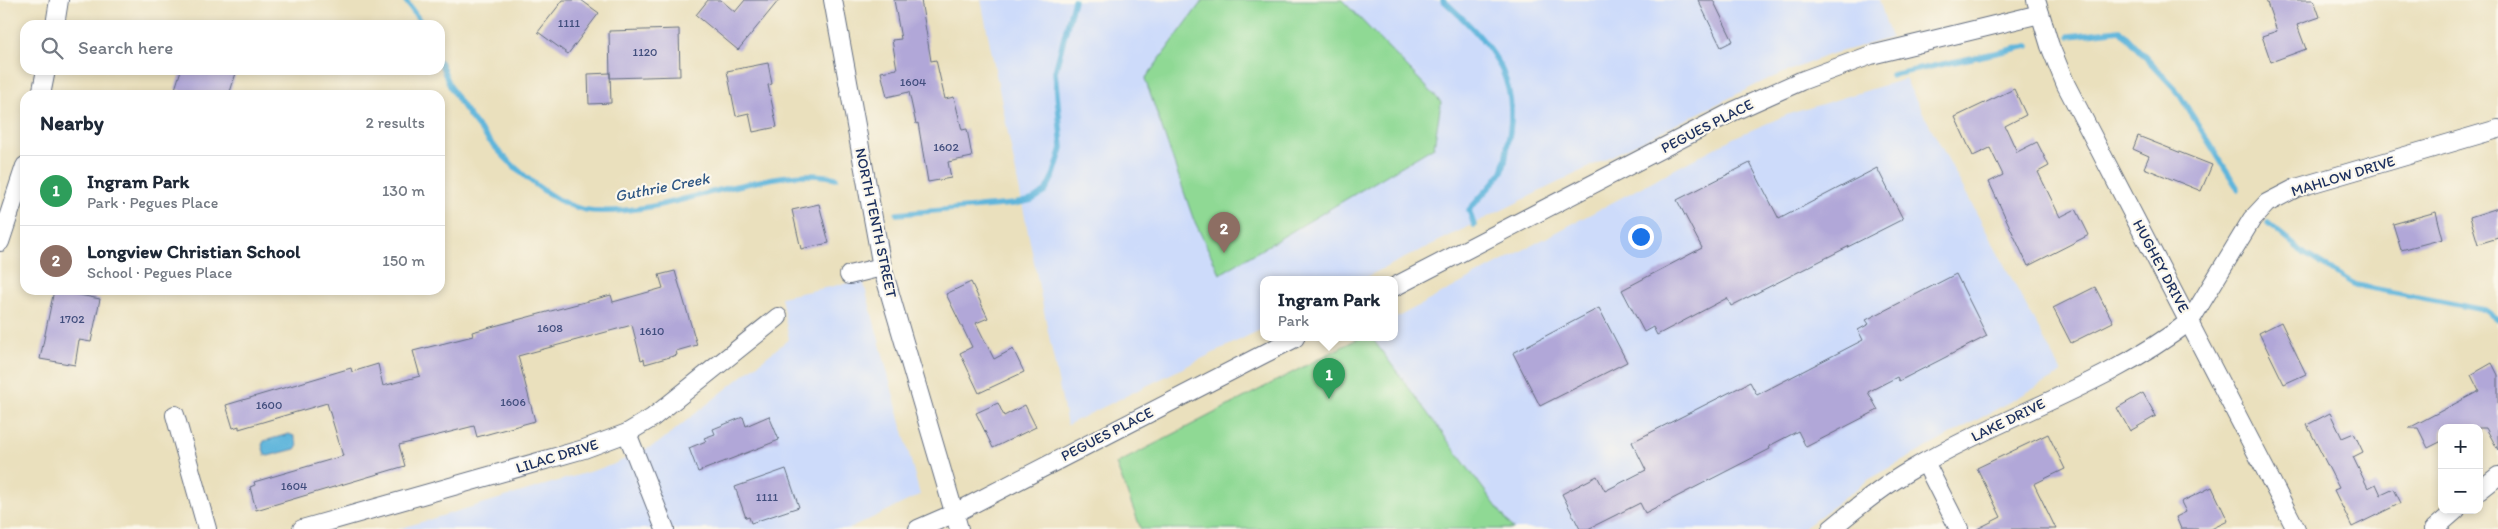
<!DOCTYPE html>
<meta charset="utf-8">
<style>
:root{--surface:#fff;--page:#f2f2f3;--text:#1f2937;--muted:#747a83;--line:#e0e1e3;--accent:#ea580c}
body{margin:0;font-family:Itim,sans-serif;background:var(--page);color:var(--text)}
.controls{position:absolute;right:15px;bottom:15px;display:grid;overflow:hidden;border-radius:10px;box-shadow:0 2px 8px #0003}
.controls button{width:45px;height:45px;display:grid;place-items:center;padding:0;border:0;border-bottom:1px solid var(--line);background:var(--surface);color:var(--text);font:25px sans-serif}
.you{position:absolute;left:1640px;top:236px;width:18px;height:18px;margin:-12px;border:4px solid #fff;border-radius:50%;background:#1a73e8;box-shadow:0 0 0 8px #1a73e833}
.badge{display:grid;place-items:center;width:32px;height:32px;border-radius:50%;background:var(--accent);color:#fff;font-size:16px;font-weight:700}
.pin{position:absolute;translate:-50% -41px;filter:drop-shadow(0 1px 2px #0008)}
.pin::after{content:'';position:absolute;top:26px;width:18px;height:15px;background:inherit;clip-path:polygon(0 0,100% 0,50% 100%)}
.popup{position:absolute;left:1260px;top:276px;width:138px;height:65px;box-sizing:border-box;display:grid;place-content:center;border-radius:10px;background:var(--surface);filter:drop-shadow(0 1px 4px #0005);font-size:16px;white-space:nowrap;color:var(--muted)}
.popup b{font-size:19px;color:var(--text)}
.popup::after{content:'';position:absolute;left:50%;top:100%;margin-left:-10px;border:10px solid transparent;border-top-color:var(--surface)}
.list{margin:0;padding:0;list-style:none}
h2{display:flex;justify-content:space-between;align-items:center;height:65px;margin:0;padding:0 20px;font-size:21px}
h2 small{font-size:16px;font-weight:400;color:var(--muted)}
.list li{display:grid;grid-template-columns:32px 1fr auto;gap:15px;align-items:center;box-sizing:border-box;height:70px;padding:0 20px;border-top:1px solid var(--line)}
.list b{display:block;font-size:19px;white-space:nowrap}
.list p{margin:0;font-size:16px;white-space:nowrap;color:var(--muted)}
.list em{font-size:16px;font-style:normal;color:var(--muted)}
.icon{flex:none;width:28px;height:28px;fill:none;stroke:currentColor;stroke-width:2;stroke-linecap:round;stroke-linejoin:round}
.map{position:relative;flex:none;width:2498px;height:529px;overflow:hidden}
.search{position:absolute;background:var(--surface);box-shadow:0 2px 8px #0003;left:20px;top:20px;width:425px;height:55px;display:flex;align-items:center;gap:12px;box-sizing:border-box;padding:0 18px;border-radius:15px;color:var(--muted);font-size:19px}
.panel{position:absolute;background:var(--surface);box-shadow:0 2px 8px #0003;left:20px;top:90px;width:425px;height:205px;border-radius:15px}
.map>svg:first-child{display:block}
.built{fill:#cddbfa}
.green{fill:#8fd994;stroke:#558479}
.water{fill:#5eb5db;stroke:#3c729c}
.lines{fill:none;stroke-linecap:round;stroke-linejoin:round}
.stream{stroke:#5eb5db;stroke-width:5.5}
.building{fill:#b1a7d8}
.minor-casing{stroke:#636d7f;stroke-width:20}
.minor{stroke:#fff;stroke-width:18}
.labels{text-anchor:middle;dominant-baseline:central;stroke-width:4.5;stroke-linejoin:round;paint-order:stroke}
.number-label{font-size:12px;fill:#404d7c}
.street-label{font-size:15px;fill:#1b2f5e;stroke:#fbf7ec}
.water-label{font-size:16px;font-style:italic;fill:#2f5784;stroke:#fbf7ec}
</style>
<div class="map">
<svg width="2498" height="529" viewBox="0 0 2498 529">
<rect width="100%" height="100%" fill="#fbf7ec"/>
<filter id="ink" filterUnits="userSpaceOnUse"><feTurbulence type="fractalNoise" baseFrequency=".02" numOctaves="2"/><feDisplacementMap in="SourceGraphic" scale="10" xChannelSelector="R" yChannelSelector="G"/><feConvolveMatrix kernelMatrix="1 2 1 2 8 2 1 2 1" color-interpolation-filters="sRGB"/></filter>
<filter id="wash" filterUnits="userSpaceOnUse"><feTurbulence type="fractalNoise" baseFrequency=".0096" numOctaves="4" result="noise"/><feDisplacementMap in="SourceGraphic" scale="20" xChannelSelector="R" yChannelSelector="G"/><feGaussianBlur stdDeviation="1.12" result="paint"/><feColorMatrix in="noise" values="0 0 0 0 0 0 0 0 0 0 0 0 0 0 0 0 0 1.4 0 .05"/><feComposite in="paint" operator="in"/></filter>
<g filter="url(#wash)">
<rect width="100%" height="100%" fill="#eae0bd"/>
<g class="built">
<path d="M981,0H1879L1891,38L1828,55L1764,81L1360,280H1264V328L1067,425Z"/>
<path d="M1905,79L2062,373L1868,480L1803,529H1513L1372,338H1394V319L1735,137L1789,114Z"/>
<path d="M863,280L920,495L849,529H398L612,465L657,444L789,339L781,297Z"/>
</g>
<g class="green">
<path d="M1203,0H1342L1441,102L1434,147L1220,274L1193,218L1145,79Z"/>
<path d="M1359,338H1372L1513,529H1141L1116,464Z"/>
</g>
<path class="water" d="M289,434L294,436L298,446L295,449L268,456L265,455L262,445L264,441Z"/>
<g class="lines">
<g class="stream">
<path d="M405,0L423,25"/>
<path d="M1443,0C1489,42 1522,76 1508,143C1506,152 1506,166 1501,173C1492,186 1479,198 1469,210L1474,225"/>
<path d="M2070,36L2120,30L2177,91L2238,189"/>
<path d="M440,62C445,72 448,84 454,93C479,135 544,209 595,211C639,214 685,198 728,188C763,180 802,170 836,178"/>
<path d="M1892,75L2028,46"/>
<path d="M897,214L1014,204L1032,200L1045,192L1054,174L1062,148L1055,72L1074,0"/>
<path d="M2268,223L2305,254L2356,285L2485,310L2498,319"/>
</g>
</g>
<g id="blocks">
<g class="building">
<path d="M563,0H581L599,13L568,54L538,32Z"/>
<path d="M708,0H721L735,12L745,0H779L738,50L696,15Z"/>
<path d="M894,0H921L931,61L936,60L945,99L954,97L962,130L967,129L972,157L948,162L951,178L928,182L918,123L916,124L909,92L887,97L881,72L897,69L892,40L901,39Z"/>
<path d="M1698,0H1713L1733,41L1721,47Z"/>
<path d="M2266,0H2314L2320,17L2297,25L2306,49L2271,62L2262,36L2277,31Z"/>
<path d="M679,29L680,76L610,78L609,31Z"/>
<path d="M768,63L772,84L768,85L777,127L753,132L749,113L736,116L727,71Z"/>
<path d="M181,70H237L229,95H193L175,89Z"/>
<path d="M610,73L611,103L589,104L588,74Z"/>
<path d="M2014,89L2026,115L2005,126L2017,152L2037,142L2049,166L2038,172L2060,217L2076,209L2089,235L2028,266L1989,182L2003,175L1990,148L1973,156L1955,117Z"/>
<path d="M2138,136L2212,165L2201,191L2144,168L2149,156L2133,149Z"/>
<path d="M1750,163L1779,219L1877,168L1903,219L1731,306L1727,298L1657,335L1653,327L1644,332L1622,290L1702,248L1677,200Z"/>
<path d="M819,204L829,243L801,249L792,210Z"/>
<path d="M2498,208V238L2478,244L2470,217Z"/>
<path d="M2436,212L2443,239L2401,250L2393,224Z"/>
<path d="M675,271L697,345L676,351L677,355L645,364L644,359L641,360L632,325L518,356L535,421L477,437L474,426L399,445L405,466L256,510L250,487L255,485L254,482L343,456L327,403L239,429V426L233,428L226,405L351,368L352,372L378,364L383,386L420,376L413,351L473,336L472,332L611,295L613,302L663,288L659,275Z"/>
<path d="M1956,274L1987,336L1899,381L1897,377L1868,392L1878,410L1806,447L1798,431L1769,446L1770,449L1645,513L1640,503L1588,529H1580L1562,494L1597,476L1605,491L1646,470L1632,442L1750,382L1757,395L1863,340L1858,330L1869,324L1866,320Z"/>
<path d="M971,282L988,318L976,323L994,359L1013,349L1024,372L979,393L960,353L972,347L946,294Z"/>
<path d="M2095,287L2113,322L2071,343L2053,308Z"/>
<path d="M54,290L100,299L91,342L79,340L75,365L40,359Z"/>
<path d="M1599,308L1627,362L1540,406L1513,353Z"/>
<path d="M2281,322L2306,374L2284,384L2259,333Z"/>
<path d="M2492,363L2498,375V450L2486,428H2442V441L2428,448L2418,428H2409L2479,391L2471,375Z"/>
<path d="M2143,393L2156,416L2130,431L2117,408Z"/>
<path d="M998,403L1004,416L1025,405L1036,427L993,448L976,413Z"/>
<path d="M2330,413L2342,438L2354,433L2363,452L2353,457L2368,488L2376,484L2381,495L2394,489L2401,503L2352,527L2334,490L2339,488L2307,425Z"/>
<path d="M769,416L779,440L698,472L689,448L706,441L704,438L715,434L713,429L743,417L746,426Z"/>
<path d="M2048,434L2065,469L2034,484L2056,529H1977L2001,517L1977,468Z"/>
<path d="M786,469L799,507L751,523L749,517L746,518L735,487Z"/>
<path d="M2212,487L2228,521L2211,529H2181L2176,517L2186,512L2181,502Z"/>
</g>
</g>
</g>
<g filter="url(#ink)">
<use href="#blocks" fill-opacity="0" stroke="#636d7f" stroke-width="1"/>
<g class="lines">
<g class="minor-casing">
<g id="minor">
<path d="M833,0L882,267L959,529"/>
<path d="M2036,0L2050,46L2066,85L2296,529"/>
<path d="M55,25L59,0"/>
<path d="M41,95L46,70"/>
<path d="M0,242L25,166"/>
<path d="M849,275L882,267"/>
<path d="M1394,287L1734,111L1801,81L1871,55L2040,14"/>
<path d="M175,415L207,529"/>
<path d="M627,433L665,529"/>
<path d="M1925,462L1959,529"/>
<path d="M2479,491L2498,476"/>
<path d="M302,529L584,449L627,433L652,418L778,317"/>
<path d="M918,529L955,513L1295,338"/>
<path d="M1831,529C1856,508 1883,486 1911,470C2001,416 2106,386 2190,321L2252,219L2267,203L2296,188L2498,129"/>
<path d="M2434,529L2456,510"/>
</g>
</g>
<use href="#minor" class="minor"/>
</g>
</g>
<g class="labels">
<g class="number-label">
<text x="569" y="23">1111</text>
<text x="645" y="52">1120</text>
<text x="913" y="82">1604</text>
<text x="946" y="147">1602</text>
<text x="72" y="319">1702</text>
<text x="550" y="328">1608</text>
<text x="652" y="331">1610</text>
<text x="513" y="402">1606</text>
<text x="269" y="405">1600</text>
<text x="294" y="486">1604</text>
<text x="767" y="497">1111</text>
</g>
<g class="street-label">
<text transform="translate(1707 126) rotate(-27)">PEGUES PLACE</text>
<text transform="translate(2343 176) rotate(-17)">MAHLOW DRIVE</text>
<text transform="translate(876 223) rotate(78)">NORTH TENTH STREET</text>
<text transform="translate(2161 266) rotate(62)">HUGHEY DRIVE</text>
<text transform="translate(2008 420) rotate(-26)">LAKE DRIVE</text>
<text transform="translate(1107 434) rotate(-27)">PEGUES PLACE</text>
<text transform="translate(557 456) rotate(-17)">LILAC DRIVE</text>
</g>
<g class="water-label">
<text transform="translate(662 187) rotate(-11)">Guthrie Creek</text>
</g>
</g>
</svg>
<div class="controls">
<button>+</button>
<button>−</button>
</div>
<div class="you"></div>
<div class="pin badge" style="left:1329px;top:399px;background:#2e9e5b">1</div>
<div class="popup"><b>Ingram Park</b>Park</div>
<div class="pin badge" style="left:1224px;top:253px;background:#8d6e63">2</div>
<div class="search"><svg class="icon" aria-label="search" viewBox="0 0 24 24"><circle cx="10" cy="10" r="6"/><path d="M15 15l6 6"/></svg>Search here</div>
<section class="panel">
<h2>Nearby<small>2 results</small></h2>
<ul class="list">
<li><span class="badge" style="background:#2e9e5b">1</span><div><b>Ingram Park</b><p>Park · Pegues Place</p></div><em>130 m</em></li>
<li><span class="badge" style="background:#8d6e63">2</span><div><b>Longview Christian School</b><p>School · Pegues Place</p></div><em>150 m</em></li>
</ul>
</section>
</div>
